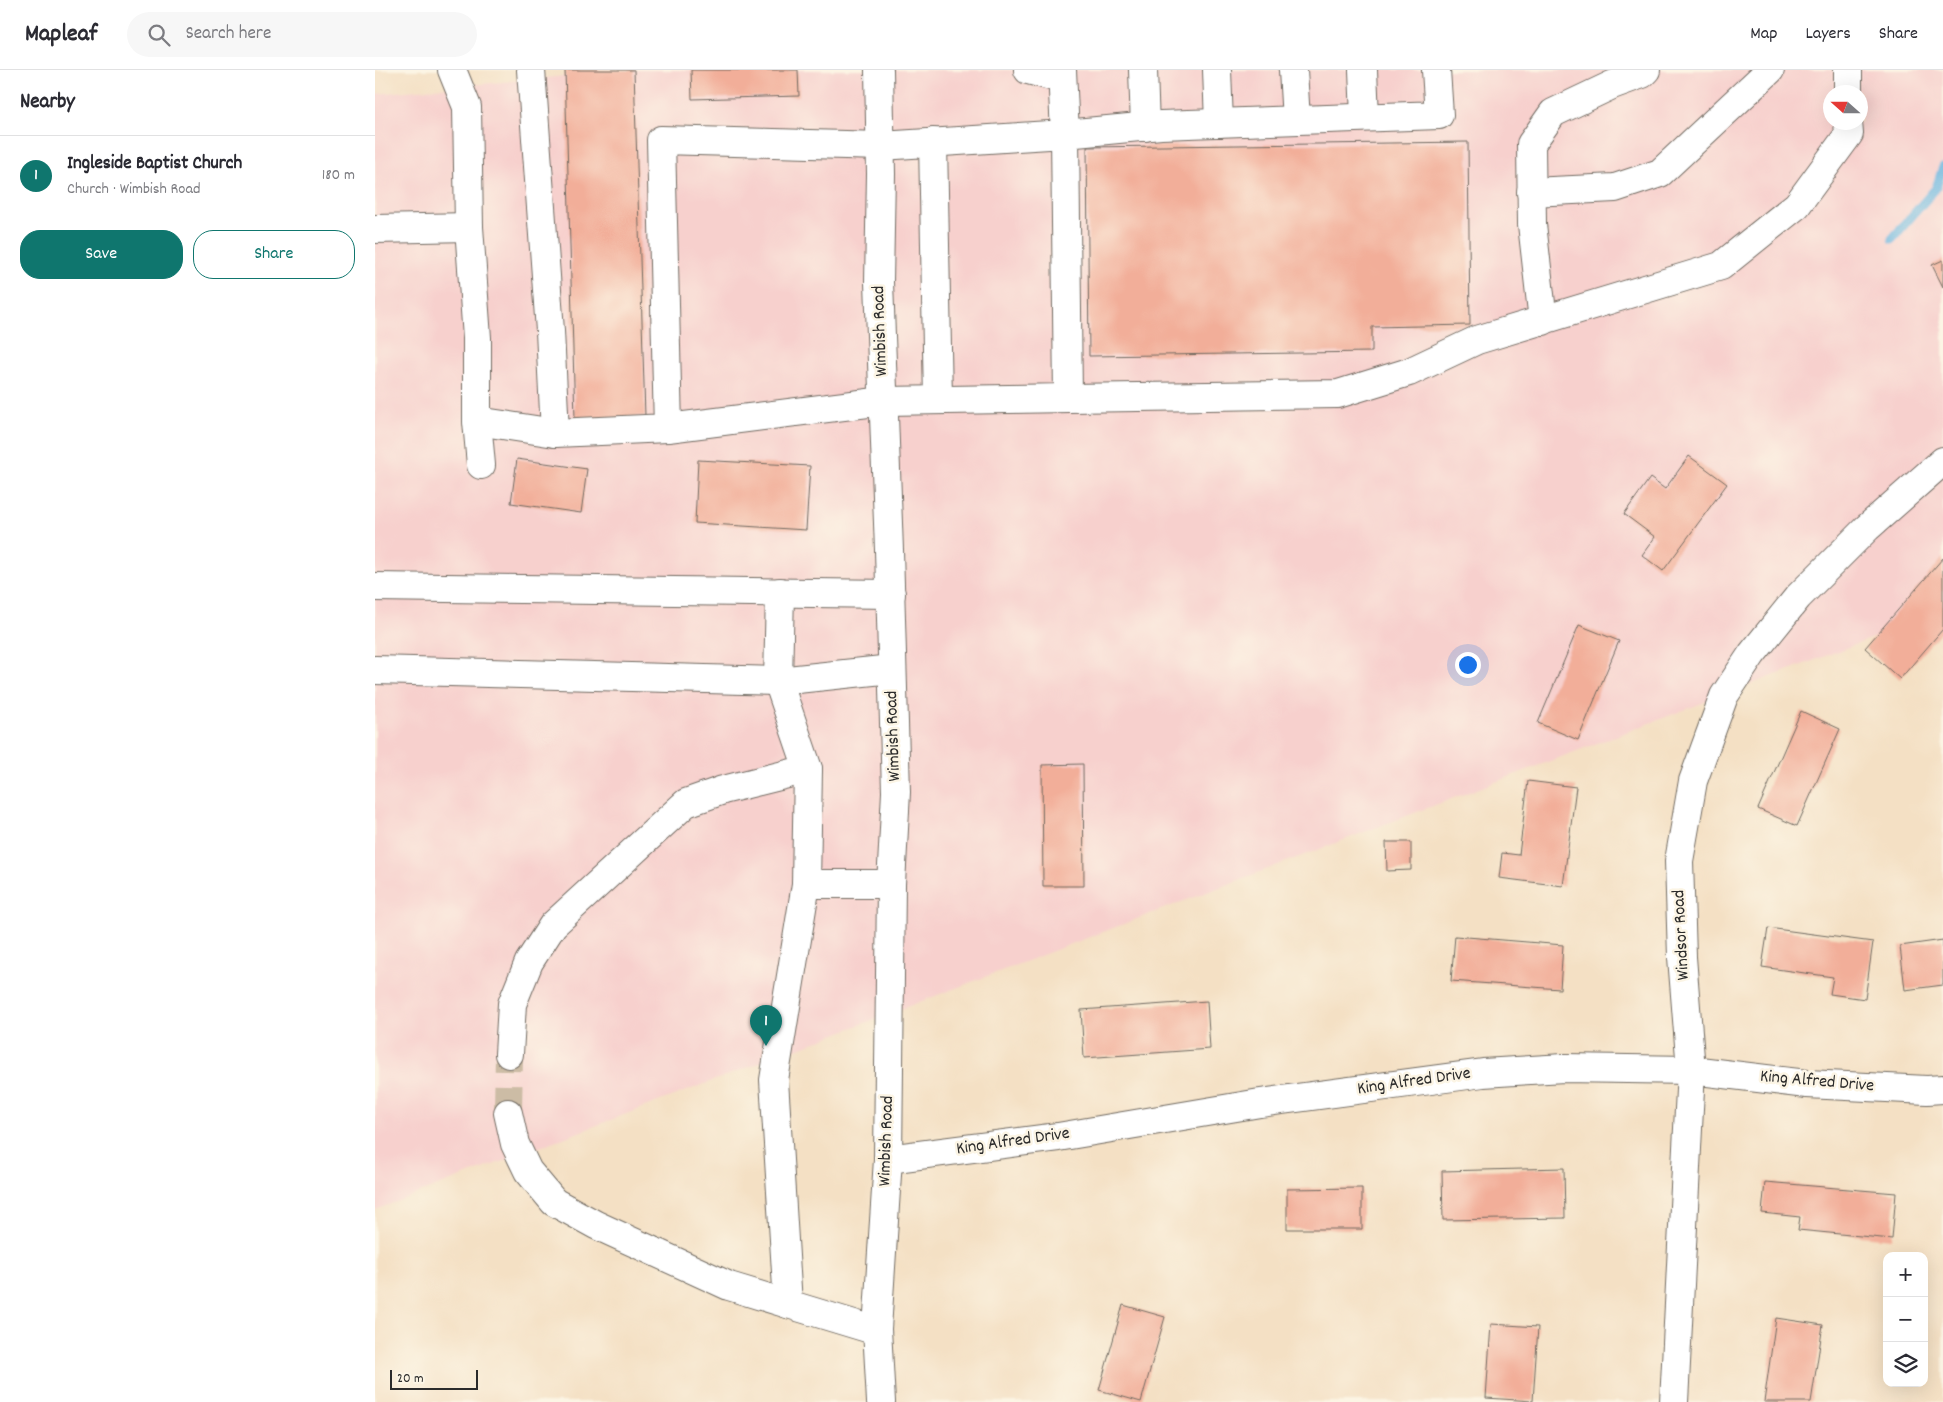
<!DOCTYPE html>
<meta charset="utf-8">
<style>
:root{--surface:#fff;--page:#f7f7f7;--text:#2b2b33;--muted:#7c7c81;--line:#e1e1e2;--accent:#0f766e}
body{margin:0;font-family:Dekko,sans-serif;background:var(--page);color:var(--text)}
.controls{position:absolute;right:15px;bottom:15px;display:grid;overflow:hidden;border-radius:10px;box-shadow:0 5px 20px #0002}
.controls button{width:45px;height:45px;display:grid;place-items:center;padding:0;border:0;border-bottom:1px solid var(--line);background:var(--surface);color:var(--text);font:25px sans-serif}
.compass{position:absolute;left:1448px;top:15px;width:45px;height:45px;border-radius:50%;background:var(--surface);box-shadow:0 5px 20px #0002;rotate:291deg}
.scale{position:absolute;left:15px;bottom:12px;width:88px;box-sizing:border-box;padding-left:5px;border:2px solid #2b2b2b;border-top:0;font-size:14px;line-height:18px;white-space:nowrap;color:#2b2b2b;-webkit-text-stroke:4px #fcf5e5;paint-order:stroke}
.you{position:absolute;left:1092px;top:594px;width:18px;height:18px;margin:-12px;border:4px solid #fff;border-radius:50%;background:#1a73e8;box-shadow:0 0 0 8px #1a73e833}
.badge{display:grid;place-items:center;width:32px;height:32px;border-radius:50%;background:var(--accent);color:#fff;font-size:16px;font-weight:700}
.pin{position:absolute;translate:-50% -41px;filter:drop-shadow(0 1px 2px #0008)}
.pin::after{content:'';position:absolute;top:26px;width:18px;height:15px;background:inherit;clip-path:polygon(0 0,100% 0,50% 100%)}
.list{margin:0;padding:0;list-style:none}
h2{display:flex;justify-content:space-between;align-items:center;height:65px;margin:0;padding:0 20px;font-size:21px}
h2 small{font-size:16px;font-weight:400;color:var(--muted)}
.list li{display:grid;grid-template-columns:32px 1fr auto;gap:15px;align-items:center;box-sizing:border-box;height:80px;padding:0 20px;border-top:1px solid var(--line)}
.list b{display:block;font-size:19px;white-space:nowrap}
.list p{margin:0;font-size:16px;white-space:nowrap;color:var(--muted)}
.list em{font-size:16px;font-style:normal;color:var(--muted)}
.actions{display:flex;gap:10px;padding:15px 20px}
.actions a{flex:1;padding:11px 0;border:1px solid var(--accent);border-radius:20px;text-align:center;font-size:18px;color:var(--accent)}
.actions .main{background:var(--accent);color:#fff}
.icon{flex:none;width:28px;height:28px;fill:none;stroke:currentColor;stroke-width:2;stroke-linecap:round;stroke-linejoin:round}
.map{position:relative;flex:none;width:1568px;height:1332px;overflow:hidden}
header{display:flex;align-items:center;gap:30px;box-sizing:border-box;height:70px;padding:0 25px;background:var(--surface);border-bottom:1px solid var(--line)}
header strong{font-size:24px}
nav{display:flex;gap:28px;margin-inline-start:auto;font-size:18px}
.search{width:350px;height:45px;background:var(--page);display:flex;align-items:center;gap:12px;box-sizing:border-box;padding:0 18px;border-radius:28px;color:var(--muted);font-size:19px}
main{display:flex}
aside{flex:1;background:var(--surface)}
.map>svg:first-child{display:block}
.built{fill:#f7d0cd;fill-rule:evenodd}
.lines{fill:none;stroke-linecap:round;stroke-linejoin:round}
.stream{stroke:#66b3e0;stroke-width:9}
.building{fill:#f2ae99}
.minor-tunnel{stroke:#ccbca5;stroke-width:28;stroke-dasharray:28 14;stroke-linecap:butt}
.minor-casing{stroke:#716a61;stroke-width:30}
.minor{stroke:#fff;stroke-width:28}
.labels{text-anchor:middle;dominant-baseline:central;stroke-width:5;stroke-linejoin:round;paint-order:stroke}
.street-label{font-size:18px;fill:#2b2b2b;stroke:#fcf5e5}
</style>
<header>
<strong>Mapleaf</strong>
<div class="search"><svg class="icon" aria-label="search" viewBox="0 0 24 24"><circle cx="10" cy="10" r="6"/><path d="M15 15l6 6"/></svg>Search here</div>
<nav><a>Map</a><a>Layers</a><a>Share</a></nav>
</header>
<main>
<aside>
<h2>Nearby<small></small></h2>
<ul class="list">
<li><span class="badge">1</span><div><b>Ingleside Baptist Church</b><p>Church · Wimbish Road</p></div><em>180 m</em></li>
</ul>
<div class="actions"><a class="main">Save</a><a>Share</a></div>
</aside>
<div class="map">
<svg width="1568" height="1332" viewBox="0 0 1568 1332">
<rect width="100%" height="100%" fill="#fcf5e5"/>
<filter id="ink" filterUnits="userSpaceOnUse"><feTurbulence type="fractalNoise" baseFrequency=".02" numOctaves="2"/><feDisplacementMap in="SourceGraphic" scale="10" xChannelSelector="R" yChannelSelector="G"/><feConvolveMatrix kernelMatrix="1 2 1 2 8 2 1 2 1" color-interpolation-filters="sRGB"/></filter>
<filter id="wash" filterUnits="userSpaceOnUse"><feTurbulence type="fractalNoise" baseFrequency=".0096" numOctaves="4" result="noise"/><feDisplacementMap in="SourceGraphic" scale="20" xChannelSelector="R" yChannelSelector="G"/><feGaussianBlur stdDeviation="1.12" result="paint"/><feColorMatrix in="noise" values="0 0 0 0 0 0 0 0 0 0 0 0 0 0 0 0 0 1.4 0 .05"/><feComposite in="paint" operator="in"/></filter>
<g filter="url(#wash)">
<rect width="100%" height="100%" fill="#f4e0c4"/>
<path class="built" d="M255,0H1568V541L0,1140V24ZM1456,22H1486V52H1456Z"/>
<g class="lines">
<path class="stream" d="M1517,169L1561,118L1568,97"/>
</g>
<g id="blocks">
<g class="building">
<path d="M190,0H259L270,346L200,349Z"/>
<path d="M316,0H423L424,26L317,29Z"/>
<path d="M1093,72L1095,255L997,257V282L714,286L712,77Z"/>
<path d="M1568,190V217L1557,195Z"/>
<path d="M1314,386L1352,414L1288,501L1267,485L1280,467L1249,444L1275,408L1290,419Z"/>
<path d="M142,389L212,399L206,443L136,433Z"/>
<path d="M323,390L435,396L431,460L320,453Z"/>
<path d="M1568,488V559L1525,609L1490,578Z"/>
<path d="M1204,555L1244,571L1203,670L1163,653Z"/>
<path d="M1426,641L1465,659L1422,756L1383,739Z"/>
<path d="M708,694L709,816H668L667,695Z"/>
<path d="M1153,711L1201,717L1188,816L1124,808L1127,783L1144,785Z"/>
<path d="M1011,772H1036V800L1012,801Z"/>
<path d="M1393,858L1498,872L1490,929L1455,924L1458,907L1387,897Z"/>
<path d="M1080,866L1188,875L1185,919L1076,911Z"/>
<path d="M1568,870V915L1530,920L1525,876Z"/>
<path d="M832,931L835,979L709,988L706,940Z"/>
<path d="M1189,1098L1190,1148L1068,1150L1067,1101Z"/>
<path d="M1390,1112L1521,1123L1517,1169L1423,1160L1425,1147L1387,1143Z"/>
<path d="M987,1118V1159H912V1119Z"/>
<path d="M748,1235L790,1247L766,1332L724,1320Z"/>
<path d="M1401,1248L1448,1255L1436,1332H1389Z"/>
<path d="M1116,1254L1163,1257L1158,1331L1111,1328Z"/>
</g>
</g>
</g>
<g filter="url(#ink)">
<use href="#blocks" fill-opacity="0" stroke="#716a61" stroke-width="1"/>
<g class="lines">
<path class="minor-tunnel" d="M133,1043L134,984"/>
<g class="minor-casing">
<g id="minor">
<path d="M77,0L92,37L94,157L102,268V351L106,395"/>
<path d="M156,0L175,261L180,363L293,358L286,70L506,76L690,64L687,0"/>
<path d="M504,0L506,104L504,212L514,480L521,722L516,814L513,1089L502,1259L506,1332"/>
<path d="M653,0L687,9"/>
<path d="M768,0L770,57"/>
<path d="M842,0L844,53"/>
<path d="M918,0L921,50"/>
<path d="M988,0L990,47"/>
<path d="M1473,0V22"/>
<path d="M558,72L563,330"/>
<path d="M1156,122L1240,118L1285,103L1395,0"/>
<path d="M0,159L94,157"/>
<path d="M1168,251L1157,154L1156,74L1178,43L1237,15L1267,4L1271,0"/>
<path d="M693,328L963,324L1034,302L1102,270L1346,196L1422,135L1474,64L1473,52"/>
<path d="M102,351L180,363"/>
<path d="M293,358L509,331L693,328L690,64L786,55L1064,45L1061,0"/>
<path d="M0,517L516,524"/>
<path d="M405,522L403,611L433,699L431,814L399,1010L413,1234L502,1261"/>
<path d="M0,600L403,611L517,599"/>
<path d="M431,814H516"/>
<path d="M134,984L137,934L154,892L178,855L311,733L348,720L433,699"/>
<path d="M133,1043L140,1074L153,1101L179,1132L221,1155L354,1216L413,1234"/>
<path d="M513,1089L683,1067L885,1033L1108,1003L1189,998L1316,1000L1432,1014L1552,1020L1568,1019"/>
<path d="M1299,1332L1316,1000L1307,887L1304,791L1318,711L1349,626L1377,584L1423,527L1492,458L1568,391"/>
</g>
</g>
<use href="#minor" class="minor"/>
</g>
</g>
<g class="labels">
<g class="street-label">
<text transform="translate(506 261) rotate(-92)">Wimbish Road</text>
<text transform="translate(519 666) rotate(-92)">Wimbish Road</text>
<text transform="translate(1307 865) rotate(-93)">Windsor Road</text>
<text transform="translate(1039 1012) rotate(-8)">King Alfred Drive</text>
<text transform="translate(1442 1012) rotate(5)">King Alfred Drive</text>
<text transform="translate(512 1071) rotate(-88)">Wimbish Road</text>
<text transform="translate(638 1072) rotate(-8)">King Alfred Drive</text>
</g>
</g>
</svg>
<div class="controls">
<button>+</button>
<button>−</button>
<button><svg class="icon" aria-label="layers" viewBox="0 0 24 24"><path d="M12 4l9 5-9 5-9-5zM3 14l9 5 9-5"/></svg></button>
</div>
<svg class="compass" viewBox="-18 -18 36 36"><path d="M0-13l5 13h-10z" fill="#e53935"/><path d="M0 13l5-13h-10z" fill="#7c7c81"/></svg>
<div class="scale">20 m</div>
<div class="you"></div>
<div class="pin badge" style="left:391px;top:976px">1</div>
</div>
</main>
